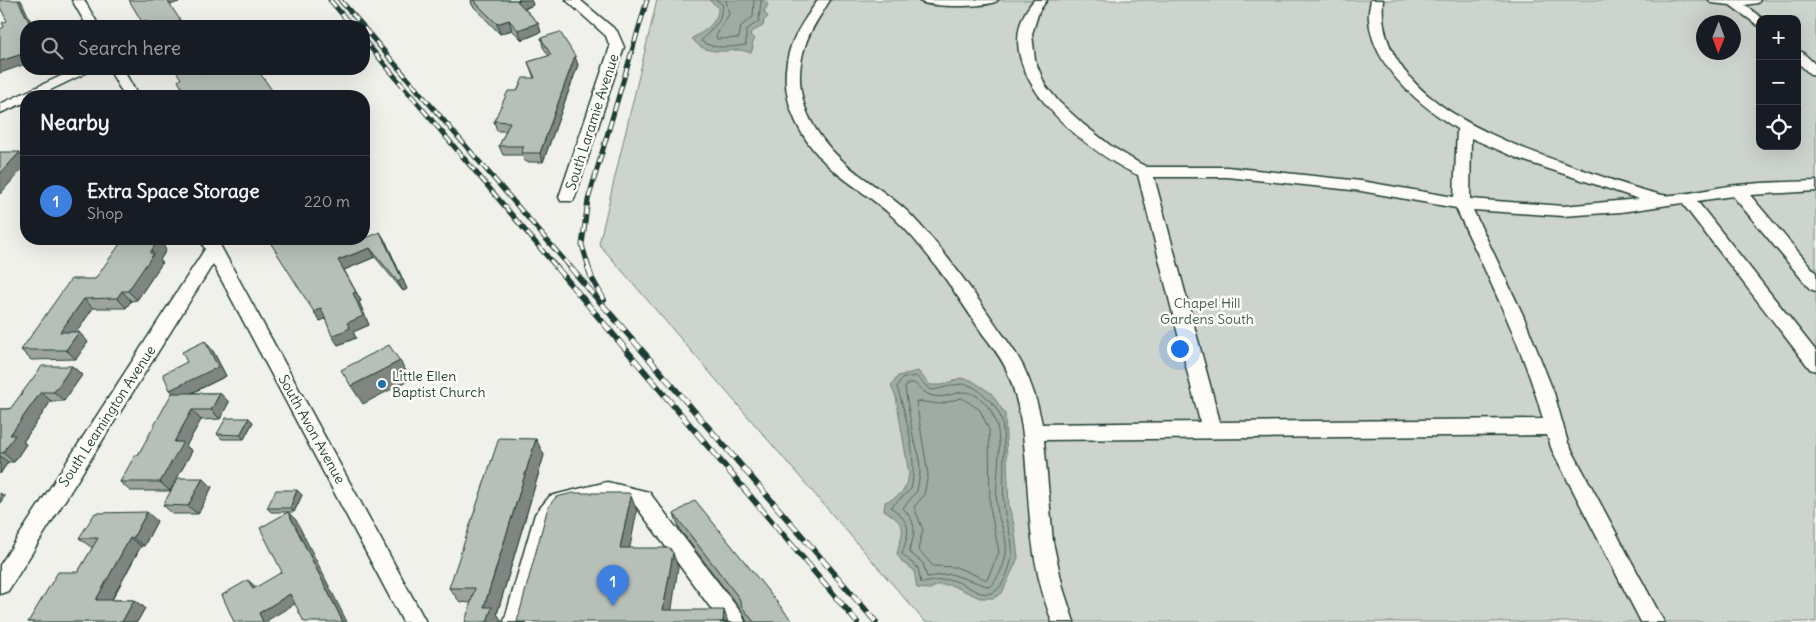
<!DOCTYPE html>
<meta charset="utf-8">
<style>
:root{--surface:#171b24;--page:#20242c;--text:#f1f3f6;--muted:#9ea1a6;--line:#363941;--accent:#1f6fb2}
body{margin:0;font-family:Delius,sans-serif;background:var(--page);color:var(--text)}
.controls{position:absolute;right:15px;top:15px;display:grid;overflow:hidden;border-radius:10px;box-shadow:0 5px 20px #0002}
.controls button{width:45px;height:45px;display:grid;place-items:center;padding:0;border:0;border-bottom:1px solid var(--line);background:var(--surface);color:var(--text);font:25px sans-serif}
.compass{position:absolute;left:1696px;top:15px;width:45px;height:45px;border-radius:50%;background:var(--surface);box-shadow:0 5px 20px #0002;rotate:181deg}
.you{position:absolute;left:1179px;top:348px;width:18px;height:18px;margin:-12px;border:4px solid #fff;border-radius:50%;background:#1a73e8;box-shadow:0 0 0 8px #1a73e833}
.badge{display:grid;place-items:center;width:32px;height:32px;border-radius:50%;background:var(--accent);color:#fff;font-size:16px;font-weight:700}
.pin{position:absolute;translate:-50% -41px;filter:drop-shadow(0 1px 2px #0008)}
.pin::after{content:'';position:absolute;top:26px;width:18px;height:15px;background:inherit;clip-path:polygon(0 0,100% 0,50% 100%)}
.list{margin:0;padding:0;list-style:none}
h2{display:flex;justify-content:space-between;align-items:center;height:65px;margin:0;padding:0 20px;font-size:21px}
h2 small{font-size:16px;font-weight:400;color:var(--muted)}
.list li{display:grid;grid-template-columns:32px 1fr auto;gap:15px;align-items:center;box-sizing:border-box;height:90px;padding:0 20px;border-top:1px solid var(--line)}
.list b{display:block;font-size:19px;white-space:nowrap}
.list p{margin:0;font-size:16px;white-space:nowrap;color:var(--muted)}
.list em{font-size:16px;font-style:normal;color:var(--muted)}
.icon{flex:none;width:28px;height:28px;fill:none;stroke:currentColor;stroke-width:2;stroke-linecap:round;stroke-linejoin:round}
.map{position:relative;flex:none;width:1816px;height:622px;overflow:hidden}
.search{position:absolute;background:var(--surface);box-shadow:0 5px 20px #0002;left:20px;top:20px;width:350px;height:55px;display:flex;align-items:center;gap:12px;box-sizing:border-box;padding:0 18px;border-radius:20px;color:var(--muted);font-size:19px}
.panel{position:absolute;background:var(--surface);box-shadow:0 5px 20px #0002;left:20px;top:90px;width:350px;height:155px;border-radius:20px}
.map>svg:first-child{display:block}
.green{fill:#cdd3cd;stroke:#768880;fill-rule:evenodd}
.water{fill:#9faca4;stroke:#6c8077}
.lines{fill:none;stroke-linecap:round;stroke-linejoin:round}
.shore{stroke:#526961;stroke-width:1}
.minor-casing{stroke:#1f3d34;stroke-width:3}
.minor{fill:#fdfcf7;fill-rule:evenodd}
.rail-far1-casing{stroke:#1f3d34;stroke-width:5}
.rail-casing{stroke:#1f3d34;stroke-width:6}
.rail-far1{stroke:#fdfcf7;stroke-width:3;stroke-dasharray:9;stroke-linecap:butt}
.rail{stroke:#fdfcf7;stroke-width:4.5;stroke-dasharray:12;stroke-linecap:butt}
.wall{fill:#9da49e;stroke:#1f3d34}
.shaded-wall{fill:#7f8681;stroke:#1f3d34}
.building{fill:#b6bfb8;stroke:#1f3d34}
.poi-dot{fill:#1f6fb2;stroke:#fdfcf7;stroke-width:2}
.labels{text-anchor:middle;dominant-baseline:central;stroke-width:5;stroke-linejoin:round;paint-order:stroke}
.street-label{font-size:14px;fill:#1f3d34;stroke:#fdfcf7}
.park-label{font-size:14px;fill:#425b53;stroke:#fdfcf7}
.poi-label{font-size:14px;fill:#1f3d34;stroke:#fdfcf7;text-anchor:start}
</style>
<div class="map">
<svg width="1816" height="622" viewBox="0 0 1816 622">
<rect width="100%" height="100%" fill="#f0f1eb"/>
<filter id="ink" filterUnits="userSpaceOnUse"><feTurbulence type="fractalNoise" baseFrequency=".02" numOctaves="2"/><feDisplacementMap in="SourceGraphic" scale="10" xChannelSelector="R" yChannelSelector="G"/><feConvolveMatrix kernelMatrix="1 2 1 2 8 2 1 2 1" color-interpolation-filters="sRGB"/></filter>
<g filter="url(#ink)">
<path class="green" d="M657,0H1816V622H925L599,244ZM1760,19H1797V146H1760ZM1704,22H1734V52H1704Z"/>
<g class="water">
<path d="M709,0H762L768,4L764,12L768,17L764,20L763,26L751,32L750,35L755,39L752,44L753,47L751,53C747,52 743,50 739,50C722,51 703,55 692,38C704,32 719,22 718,7Z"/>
<path d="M918,371L930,385H942L960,378L971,380L991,393L1005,414L1009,507L1014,525L1018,558L1002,593L994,598H980L951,585H938L930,589L917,588L914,570L903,563L897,554C903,528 909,527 884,510L885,502C900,497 907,490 909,474L896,397L891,386L898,376Z"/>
</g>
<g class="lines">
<g class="shore">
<path d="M716,0L723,5L719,21L701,41C714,50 731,47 746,45V30L759,21L761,0"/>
<path d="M726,0L729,14L716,36L717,39L739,38L741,26L753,17L754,0"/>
<path d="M916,376L930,390C942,390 960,380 971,386C983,392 994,403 1000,415C1007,432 1002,485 1004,506C1005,523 1014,539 1012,555C1011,565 1004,587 994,592C979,599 965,582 951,580C942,579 930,582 921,583L918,568L902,554C910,528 912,525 891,507L911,489C918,460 906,415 897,387L902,379Z"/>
<path d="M909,383H914C920,388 925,394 933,396C953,400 963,382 983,401C1011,428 993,474 997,508C999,523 1008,537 1006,553C1005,564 998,579 990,587L951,574L927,577L923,563L909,552C915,532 918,525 903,508L917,491L920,473L919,455L913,437L905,388Z"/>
<path d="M962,398L980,410L989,430L990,508L999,552L987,580L956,567L933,566L918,549L923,530L914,507L924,495L928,474L916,401L940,404Z"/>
</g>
<g class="minor-casing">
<g id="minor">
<path d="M72,0H84L99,26H87Z"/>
<path d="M566,0H580L617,31L624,47L575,197L573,201H561L559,197L610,47L606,36Z"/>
<path d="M818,0H830C821,15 810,29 805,46C788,99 816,141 857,173C874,186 892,197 908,212C941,246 967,283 994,322C1004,337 1015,350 1023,366C1032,385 1038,404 1042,424L1200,422L1138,175C1084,151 978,65 1034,0H1047L1039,11L1032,34L1035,60L1045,85L1059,102L1083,124L1111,146L1139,163L1147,167H1227L1361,181L1454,197L1457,129C1420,105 1372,67 1369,19C1368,13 1370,6 1371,0H1383C1375,95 1497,140 1569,165C1599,175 1631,188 1662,195C1673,198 1722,186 1737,185C1763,182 1790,182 1816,181V191L1750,195L1816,273V291L1810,289L1733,196L1697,201L1816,351V371L1810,369L1682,203L1621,212L1563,216L1473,210L1523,315L1554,393L1568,443L1664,622H1641L1552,450L1547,435L1044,440L1053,542L1063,588L1074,622H1052C1041,592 1034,562 1031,530C1025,476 1028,422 1007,371C1001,357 991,345 982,333C955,292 928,250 892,216C874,199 852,186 833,170C797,138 775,93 791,46C797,29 808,15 818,0ZM1471,138L1519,159L1639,199L1563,206L1470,199ZM1154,177H1227L1361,191L1456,208C1488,277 1523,346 1543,419L1220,422Z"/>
<path d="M918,0H998C991,8 925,8 918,0Z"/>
<path d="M1709,0H1760L1758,3L1745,5L1763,19H1760V27L1730,5L1711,3Z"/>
<path d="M1797,51L1802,52L1816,65V76L1811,75L1797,62Z"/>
<path d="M76,69H94L38,96H26V102L0,113V104Z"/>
<path d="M109,69H123L138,96H124Z"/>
<path d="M200,239H216L220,245L426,622H403L213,264L8,591L0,594V565L205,249Z"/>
<path d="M607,482L649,492L742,614L745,622H721L636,506L607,500L563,510L551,525L526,622H504L535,514L550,496Z"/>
</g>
</g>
<use href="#minor" class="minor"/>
<g class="rail-far1-casing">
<g id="rail-far1">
<path d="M330,0L352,26"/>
<path d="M340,0L363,26"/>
<path d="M364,28L571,268"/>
<path d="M364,40L557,268"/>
<path d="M589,268L582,245L588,200L647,0"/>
</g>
</g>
<g class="rail-casing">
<g id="rail">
<path d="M556,267L857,622"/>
<path d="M570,267L876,622"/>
<path d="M588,267L592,279L604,300"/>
</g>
</g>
<use href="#rail-far1" class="rail-far1"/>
<use href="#rail" class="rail"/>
</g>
<g class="wall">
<path d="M471,0H531L533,5L525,9L538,23L541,32L522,40L512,30L500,34L472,5Z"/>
<path d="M541,38L578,65L543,162H525L522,155H503L499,146L506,131H497L494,121L517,91L534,78L528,62L549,56L543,47Z"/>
<path d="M364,239L386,242L407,289L403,291L375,257L344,270L361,301L359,302L369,325L353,332L356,338L338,345L325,319L320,321L314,312Z"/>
<path d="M166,250L160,260L162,263L137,300L131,301L126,308H93L76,332L88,342L76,359L31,360L21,350L95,279Z"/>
<path d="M213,351L226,376L192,393H220L229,402L220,419L201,420L186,446L192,451L170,491H130L120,482L138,455L174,393Z"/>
<path d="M72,366L82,375L64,401H51L23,442L26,444L14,462H8L0,474V409H10Z"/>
<path d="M249,418L253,422L244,439H222L217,434Z"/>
<path d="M544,455L497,614L502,621L471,603L460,602L449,588Z"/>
<path d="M203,478L212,487L198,514H173L163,505Z"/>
<path d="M302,495L294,512H271L267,508Z"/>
<path d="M674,514L793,622H747L743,613L680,530Z"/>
<path d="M157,521L144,546H141L112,600H134L145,608L137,622H28L78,572L93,547H91L79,538Z"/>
</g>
<g class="shaded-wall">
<path d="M18,0H21L33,26H31Z"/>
<path d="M167,0H178L179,2L170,5Z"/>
<path d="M520,0H531L533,5L520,10L517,1Z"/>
<path d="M146,20L150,26H145L142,22Z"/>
<path d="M509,20L512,30L500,34L497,24Z"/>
<path d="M538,23L541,32L522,40L518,30Z"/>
<path d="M26,53V64L0,73V61Z"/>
<path d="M575,56L578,65L543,162L540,153Z"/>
<path d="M274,93L276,96H265Z"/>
<path d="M20,152L26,160V165L0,194V174Z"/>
<path d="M380,232L386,242L407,289L403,291L398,282Z"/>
<path d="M158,239H160L166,250L160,260L162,263L137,300L128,291Z"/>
<path d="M370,248L375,257L344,270L361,301L359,302L369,325L353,332L356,338L338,345L332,336L347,323L338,260Z"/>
<path d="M122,291L131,301L126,308L117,298Z"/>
<path d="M84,299L93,308L70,342L60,332Z"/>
<path d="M321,308L327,318L320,321L314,312Z"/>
<path d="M79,332L88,342L76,359L66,350Z"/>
<path d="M205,341L213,351L226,376L179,399L170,390Z"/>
<path d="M400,361L411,379L363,404L351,386Z"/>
<path d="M72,366L82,375L64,401L54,392Z"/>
<path d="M41,392L51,401L23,442L26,444L14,462L3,453L10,435Z"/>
<path d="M220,393L229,402L220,419L211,410Z"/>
<path d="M192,410L201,420L186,446L192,451L170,491L160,482L174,442Z"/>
<path d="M249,418L253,422L244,439L240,435Z"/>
<path d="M536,439L544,455L497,614L502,621V622H487L484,607Z"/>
<path d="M0,456L8,462L0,474Z"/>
<path d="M203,478L212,487L198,514L188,506Z"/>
<path d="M297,490L302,495L294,512L290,508Z"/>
<path d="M0,493L5,496L0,503Z"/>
<path d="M631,496L637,511L627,562L620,548Z"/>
<path d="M147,512L157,521L144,546L133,538Z"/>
<path d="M288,512L296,520L347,622H343Z"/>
<path d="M130,538L141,546L107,608L96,600Z"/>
<path d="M673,553L678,567L670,622L663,610Z"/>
<path d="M248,580L257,588L253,589Z"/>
<path d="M290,594L298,602L268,620V622H263L259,613Z"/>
<path d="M134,600L145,608L137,622H122Z"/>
<path d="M724,610L728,622H723Z"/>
</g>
<g class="building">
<path d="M0,0H18L31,26H26V53L0,61V29L4,27L2,23L7,21L0,7Z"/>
<path d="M129,0H167L184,26H150L146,20L142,22Z"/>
<path d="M473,0H520L517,1L538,23L518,30L509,20L497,24Z"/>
<path d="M560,32L575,56L540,153H521L524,146H499L510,122L494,121L508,91H517L523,78H535L528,62L551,55L541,38Z"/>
<path d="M175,69H197L199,73L211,69H257L274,93L265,96H183L186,95L178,81L181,79Z"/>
<path d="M0,152H20L0,174Z"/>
<path d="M380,232L402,279L398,282L370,248L338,260L356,292L353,293L363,316L347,323L350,328L332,336L321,308L314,312L268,239H364Z"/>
<path d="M117,239H158V240L150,253H154L128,291H122L117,298L84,299L60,332H79L66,350H21L71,279H95L120,244Z"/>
<path d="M205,341L218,367L170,390L163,374L187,362L182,352Z"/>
<path d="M389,345L400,361L351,386L341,370Z"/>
<path d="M42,366H72L54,392H41L10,435H15L3,453H0V409H10Z"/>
<path d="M172,393H220L211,410H192L174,442H183L160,482H120L135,455H138Z"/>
<path d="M226,418H249L240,435L217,434Z"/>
<path d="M499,438L536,439L484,607H492L487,622H465L475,588H449Z"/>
<path d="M178,478H203L188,506L163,505Z"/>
<path d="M276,490H297L290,508H267Z"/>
<path d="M573,493H629L631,496L620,548H670L673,553L663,610H724L723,622H517L548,507L556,497Z"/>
<path d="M695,500L793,622H754L742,607L739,598L674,514Z"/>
<path d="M147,512L133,538H130L96,600H134L122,622H28L58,572H78L98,538H79L95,513Z"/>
<path d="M288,512L343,622H304L290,594L259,613L263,622H234L222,595L248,580L253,589L282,572L260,528Z"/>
</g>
</g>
<circle class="poi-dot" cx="382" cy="384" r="5"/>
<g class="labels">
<g class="street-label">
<text transform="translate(592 122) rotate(-72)">South Laramie Avenue</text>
<text transform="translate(107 416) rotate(-57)">South Leamington Avenue</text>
<text transform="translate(312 429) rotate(61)">South Avon Avenue</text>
</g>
<g class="park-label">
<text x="1207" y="303">Chapel Hill<tspan x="1207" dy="16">Gardens South</tspan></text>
</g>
<g class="poi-label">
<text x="392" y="376">Little Ellen<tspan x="392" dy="16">Baptist Church</tspan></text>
</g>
</g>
</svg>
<div class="controls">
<button>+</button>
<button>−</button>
<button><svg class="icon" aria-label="locate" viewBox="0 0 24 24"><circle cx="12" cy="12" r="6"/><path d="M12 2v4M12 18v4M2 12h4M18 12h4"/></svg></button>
</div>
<svg class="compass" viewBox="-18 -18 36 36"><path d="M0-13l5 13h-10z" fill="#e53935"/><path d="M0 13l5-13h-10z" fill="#9ea1a6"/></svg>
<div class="you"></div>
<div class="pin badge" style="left:613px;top:606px;background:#3f7fe0">1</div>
<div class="search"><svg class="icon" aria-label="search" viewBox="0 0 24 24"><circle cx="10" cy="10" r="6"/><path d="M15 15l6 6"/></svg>Search here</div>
<section class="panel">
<h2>Nearby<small></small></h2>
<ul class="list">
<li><span class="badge" style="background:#3f7fe0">1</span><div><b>Extra Space Storage</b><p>Shop</p></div><em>220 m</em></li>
</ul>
</section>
</div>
